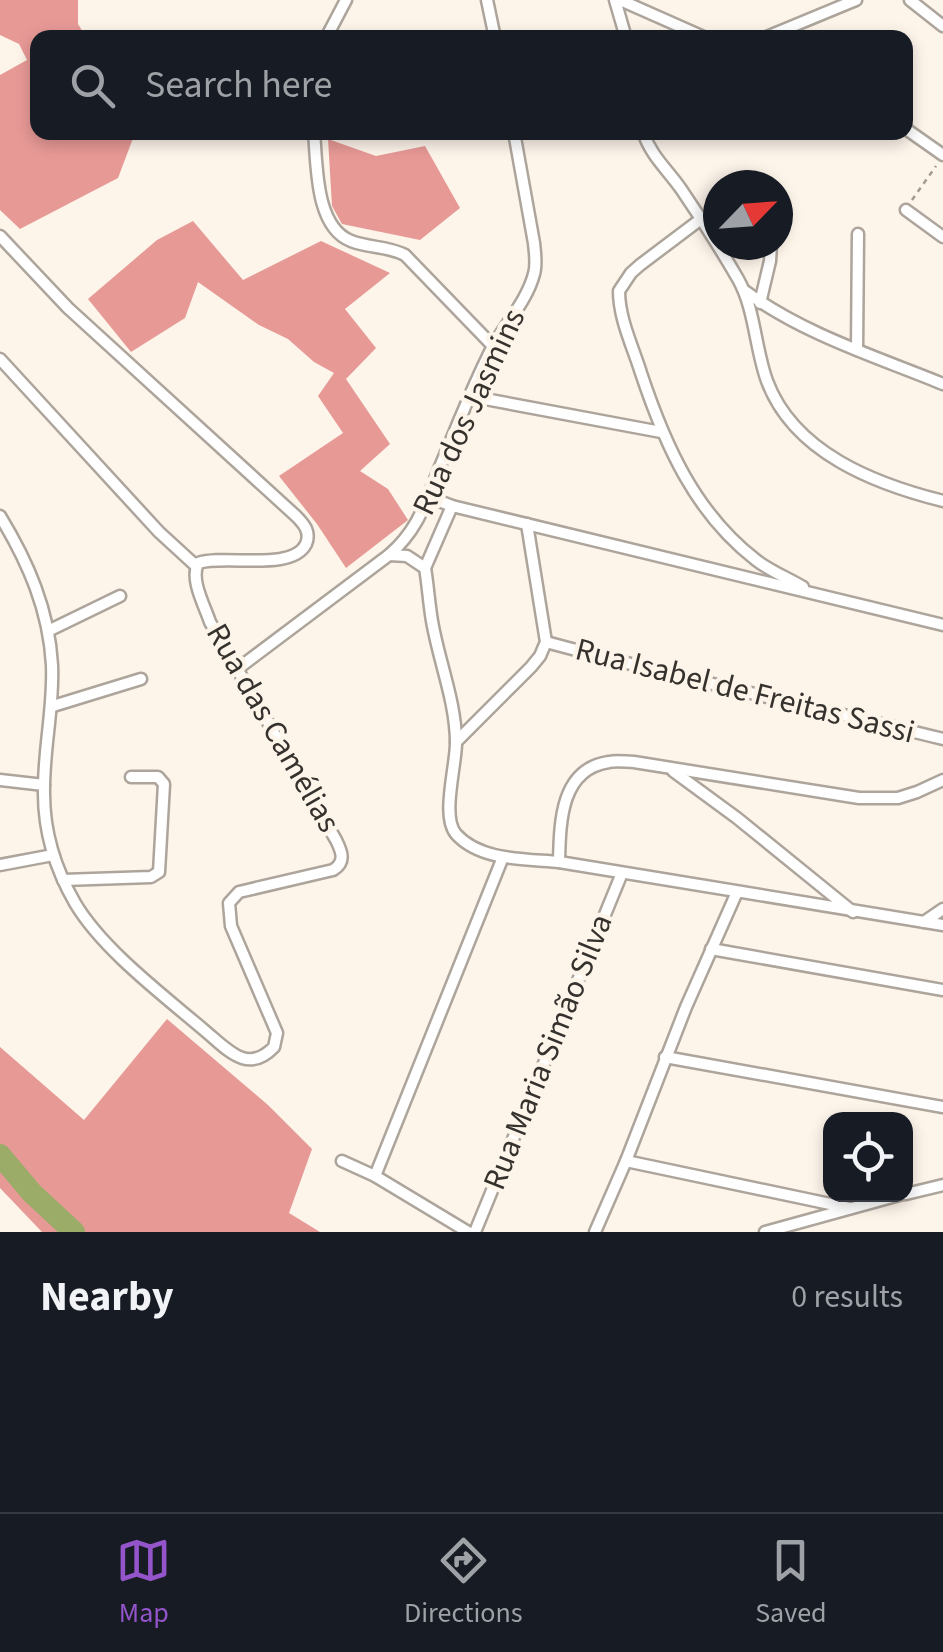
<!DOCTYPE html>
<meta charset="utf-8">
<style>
:root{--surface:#171b24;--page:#20242c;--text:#f1f3f6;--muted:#9ea1a6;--line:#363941;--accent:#9454ca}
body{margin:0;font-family:"Source Sans 3",sans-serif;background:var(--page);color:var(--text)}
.controls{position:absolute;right:30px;bottom:30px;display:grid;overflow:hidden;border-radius:20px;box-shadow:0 5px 15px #0003}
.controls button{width:90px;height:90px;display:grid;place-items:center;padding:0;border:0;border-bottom:2px solid var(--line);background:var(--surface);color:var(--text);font:50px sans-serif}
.compass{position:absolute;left:703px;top:170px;width:90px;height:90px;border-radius:50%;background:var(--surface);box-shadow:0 5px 15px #0003;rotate:65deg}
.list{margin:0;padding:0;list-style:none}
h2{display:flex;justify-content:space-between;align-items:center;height:130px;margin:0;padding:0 40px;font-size:42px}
h2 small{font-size:32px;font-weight:400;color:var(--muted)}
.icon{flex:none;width:55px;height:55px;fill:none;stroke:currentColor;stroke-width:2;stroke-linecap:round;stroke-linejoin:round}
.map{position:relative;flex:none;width:943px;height:1232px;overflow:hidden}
.search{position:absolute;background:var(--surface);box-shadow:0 5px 15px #0003;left:30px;right:30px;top:30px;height:110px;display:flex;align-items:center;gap:25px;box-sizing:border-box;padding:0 35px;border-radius:20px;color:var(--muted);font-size:38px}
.sheet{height:280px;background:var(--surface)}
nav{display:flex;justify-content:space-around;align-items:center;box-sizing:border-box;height:140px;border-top:2px solid var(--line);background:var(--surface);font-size:28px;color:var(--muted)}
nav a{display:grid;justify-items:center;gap:5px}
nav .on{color:var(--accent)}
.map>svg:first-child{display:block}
.forest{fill:#e79996}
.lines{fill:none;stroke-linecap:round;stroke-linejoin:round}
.river{stroke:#9aac68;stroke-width:22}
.street-casing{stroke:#ada59c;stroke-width:15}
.path{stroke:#a29c94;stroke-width:2.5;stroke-dasharray:5 5;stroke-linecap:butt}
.street{stroke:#fff;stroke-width:10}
.labels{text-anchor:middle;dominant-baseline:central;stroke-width:9;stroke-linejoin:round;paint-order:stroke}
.street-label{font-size:32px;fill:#35322e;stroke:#fdf4ea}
</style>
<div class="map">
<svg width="943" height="1232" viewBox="0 0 943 1232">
<rect width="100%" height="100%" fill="#fdf4ea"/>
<g class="forest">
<path d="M0,0H78V24L86,37L38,38V132L135,133L118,178L20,229L0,210V75L27,60L19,44L0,35Z"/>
<path d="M328,139L376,156L425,146L460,208L420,240L342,224L332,206Z"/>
<path d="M193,221L243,280L321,241L390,273L345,309L376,348L346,379L390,444L360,471L388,489L408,520L346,568L317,524L279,476L343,433L318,396L334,373L314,362L288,339L259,325L198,282L185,318L131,352L88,299L157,240Z"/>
<path d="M167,1019L268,1105L312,1149L289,1213L320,1232H42L0,1188V1047L84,1120Z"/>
</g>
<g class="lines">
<path class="river" d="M0,1155L32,1193L74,1232"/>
<g class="street-casing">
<g id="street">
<path d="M487,0L495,38"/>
<path d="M615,0L626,38"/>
<path d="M620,0L706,38"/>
<path d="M910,0L943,26"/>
<path d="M326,38L346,0"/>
<path d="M764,38L856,0"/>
<path d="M906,129L943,155"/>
<path d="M314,132C317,165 315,227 351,241C369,248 388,246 405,255L493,346"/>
<path d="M643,132C651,156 667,169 681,189C701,218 720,248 738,279C755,309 755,348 767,381C794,453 875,484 943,501"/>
<path d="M767,184V185"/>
<path d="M906,210L943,237"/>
<path d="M701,219L640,265L631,273L619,291C619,319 633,347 641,373C665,445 695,513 756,560C770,571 788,578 803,587"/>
<path d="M0,236L68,308L296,516C304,524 311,532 306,544C292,572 225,554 198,563C190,580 204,604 210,622L336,840C342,852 346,862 333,870L239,892L229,903L231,926L277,1033L274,1047C247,1075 227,1049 204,1030C163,995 102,949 75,903C56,870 44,832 44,794C43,750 54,709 52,665C49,610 28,562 0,516"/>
<path d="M745,291C803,334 877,357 943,384"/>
<path d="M760,303L770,261L771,245"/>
<path d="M857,350L858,234"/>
<path d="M0,359L159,532L195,565"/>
<path d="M469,396L661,432"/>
<path d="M429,497L452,506L943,625"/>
<path d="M389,555L407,556L425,568C428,585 429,604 432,621C439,662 456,702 456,743C456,766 441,817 456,834C480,861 526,859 559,862L943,925"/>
<path d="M425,568L452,506"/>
<path d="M48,631L120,596"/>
<path d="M546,642C678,678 811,706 943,739"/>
<path d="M236,670L389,555C421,527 426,499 442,462C458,424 473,385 492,348C505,324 527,301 534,274C537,264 535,254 534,243L514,132"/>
<path d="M53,706L141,679"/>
<path d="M456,742L531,667L540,656L546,642L527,524"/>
<path d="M673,771L737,818L853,912"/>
<path d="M0,780L44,785"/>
<path d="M559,862C560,823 560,769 609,762C617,760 626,762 634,762L859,798H898L917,792L943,780"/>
<path d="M0,865L53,855"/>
<path d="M63,880L151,877L159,872L164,784L158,777H131"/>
<path d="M924,922L943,909"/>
<path d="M711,949L943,990"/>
<path d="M665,1057L943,1107"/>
<path d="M342,1161L375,1176L468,1232"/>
<path d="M626,1161L849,1208"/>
<path d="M375,1176L503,857"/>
<path d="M906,1194L943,1185"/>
<path d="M475,1232L622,873"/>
<path d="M595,1232L626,1161L686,1007L737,892"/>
<path d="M765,1232L903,1194"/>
</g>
</g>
<path class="path" d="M912,200L936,166"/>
<use href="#street" class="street"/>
</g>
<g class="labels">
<g class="street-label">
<text transform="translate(469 412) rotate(-65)">Rua dos Jasmins</text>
<text transform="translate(745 691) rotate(14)">Rua Isabel de Freitas Sassi</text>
<text transform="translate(273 728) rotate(60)">Rua das Camélias</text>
<text transform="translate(548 1052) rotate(-68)">Rua Maria Simão Silva</text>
</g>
</g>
</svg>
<div class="controls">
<button><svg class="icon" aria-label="locate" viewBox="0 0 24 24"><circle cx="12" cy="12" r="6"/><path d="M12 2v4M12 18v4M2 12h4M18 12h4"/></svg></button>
</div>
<svg class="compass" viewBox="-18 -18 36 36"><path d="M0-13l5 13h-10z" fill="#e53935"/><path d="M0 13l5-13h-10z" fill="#9ea1a6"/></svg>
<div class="search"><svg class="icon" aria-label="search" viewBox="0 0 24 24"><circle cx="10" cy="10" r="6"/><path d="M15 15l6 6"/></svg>Search here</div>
</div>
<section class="sheet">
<h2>Nearby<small>0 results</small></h2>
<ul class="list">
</ul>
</section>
<nav>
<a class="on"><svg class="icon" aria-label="map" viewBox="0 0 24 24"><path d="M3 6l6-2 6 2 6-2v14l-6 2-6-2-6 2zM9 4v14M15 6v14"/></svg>Map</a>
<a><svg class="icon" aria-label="directions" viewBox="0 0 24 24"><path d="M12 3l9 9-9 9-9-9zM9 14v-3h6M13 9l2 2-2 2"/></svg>Directions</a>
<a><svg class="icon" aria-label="saved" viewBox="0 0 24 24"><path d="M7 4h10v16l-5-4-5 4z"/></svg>Saved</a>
</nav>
